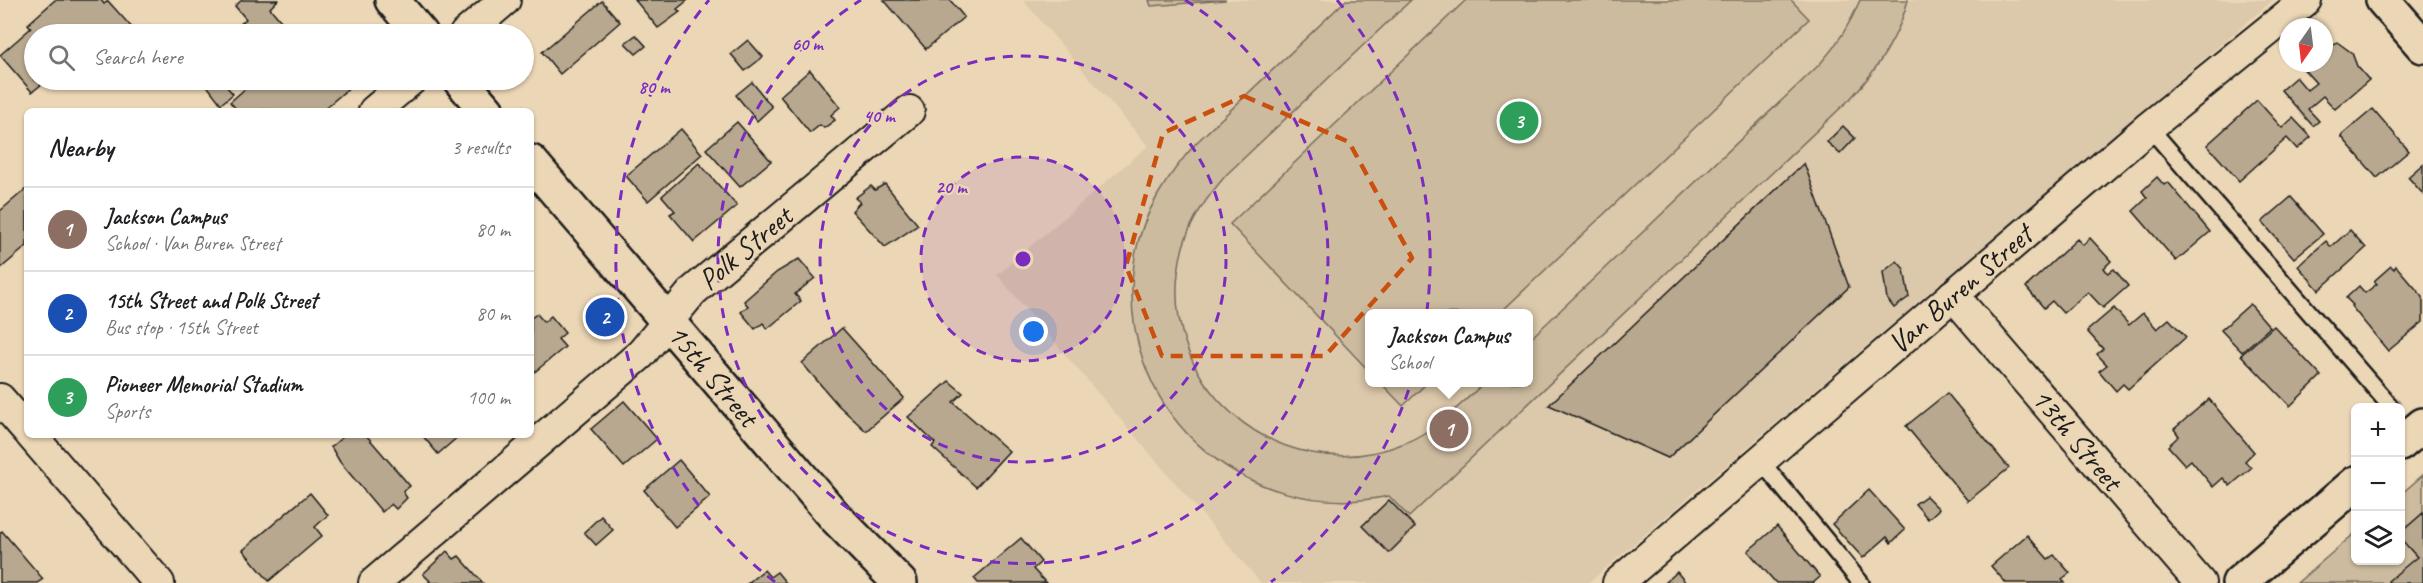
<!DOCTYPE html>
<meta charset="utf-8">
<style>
:root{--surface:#fff;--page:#f6f6f6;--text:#202124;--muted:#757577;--line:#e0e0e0;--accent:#1c1c1c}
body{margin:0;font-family:Caveat,sans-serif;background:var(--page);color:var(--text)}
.controls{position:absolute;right:18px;bottom:18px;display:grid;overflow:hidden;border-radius:9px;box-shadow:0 2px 4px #0004}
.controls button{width:54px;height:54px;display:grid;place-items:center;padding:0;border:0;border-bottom:2px solid var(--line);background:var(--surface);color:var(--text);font:30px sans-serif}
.compass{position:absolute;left:2279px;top:18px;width:54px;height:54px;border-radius:50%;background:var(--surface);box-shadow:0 2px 4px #0004;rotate:194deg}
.you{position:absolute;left:1034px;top:332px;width:21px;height:21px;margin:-15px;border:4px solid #fff;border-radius:50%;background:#1a73e8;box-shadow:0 0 0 9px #1a73e833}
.badge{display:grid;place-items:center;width:39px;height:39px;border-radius:50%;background:var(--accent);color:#fff;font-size:20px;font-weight:700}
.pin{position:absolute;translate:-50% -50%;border:3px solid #fff;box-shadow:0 2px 6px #0006}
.popup{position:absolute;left:1365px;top:309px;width:168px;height:78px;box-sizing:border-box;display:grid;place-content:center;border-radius:9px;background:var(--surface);filter:drop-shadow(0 2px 4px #0005);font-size:20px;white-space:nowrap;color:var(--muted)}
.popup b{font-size:22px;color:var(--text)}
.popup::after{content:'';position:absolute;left:50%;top:100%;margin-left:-12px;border:12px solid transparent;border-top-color:var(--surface)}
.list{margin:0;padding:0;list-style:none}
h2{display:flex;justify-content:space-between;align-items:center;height:78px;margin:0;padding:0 24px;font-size:26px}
h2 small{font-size:20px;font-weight:400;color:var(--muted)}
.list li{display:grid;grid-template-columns:39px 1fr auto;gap:18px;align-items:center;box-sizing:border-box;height:84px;padding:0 24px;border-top:2px solid var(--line)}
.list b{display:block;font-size:22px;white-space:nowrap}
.list p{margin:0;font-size:20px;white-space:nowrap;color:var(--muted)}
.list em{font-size:20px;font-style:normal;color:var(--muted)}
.icon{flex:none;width:33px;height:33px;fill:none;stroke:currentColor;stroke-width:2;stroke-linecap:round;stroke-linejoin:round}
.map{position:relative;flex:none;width:2423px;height:583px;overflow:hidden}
.search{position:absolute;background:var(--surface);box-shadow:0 2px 4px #0004;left:24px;top:24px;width:510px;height:66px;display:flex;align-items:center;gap:15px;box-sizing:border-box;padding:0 21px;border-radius:33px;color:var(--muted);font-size:22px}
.panel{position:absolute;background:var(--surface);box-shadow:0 2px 4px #0004;left:24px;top:108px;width:510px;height:330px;border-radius:9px}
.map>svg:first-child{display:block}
.built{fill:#dcc8aa;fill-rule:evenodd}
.green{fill:#cdbb9f;stroke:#746c5e;stroke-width:1.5}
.building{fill:#b8a88f;stroke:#1c1c1c;stroke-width:1.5}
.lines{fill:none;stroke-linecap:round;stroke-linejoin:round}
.service-casing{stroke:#1c1c1c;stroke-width:20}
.minor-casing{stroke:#1c1c1c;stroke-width:34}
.tertiary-casing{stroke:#1c1c1c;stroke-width:38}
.service{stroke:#ebd6b5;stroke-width:15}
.minor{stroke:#ebd6b5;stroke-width:30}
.tertiary{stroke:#ebd6b5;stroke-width:33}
.marked{fill:none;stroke:#c9500e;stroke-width:4.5;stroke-dasharray:12 8;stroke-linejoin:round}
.ring{fill:none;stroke:#7b2cbf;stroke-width:3;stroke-dasharray:10 8}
.labels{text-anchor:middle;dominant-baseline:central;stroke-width:4.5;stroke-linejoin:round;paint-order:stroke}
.street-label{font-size:30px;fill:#1c1c1c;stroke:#ebd6b5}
.centre{fill:#7b2cbf;stroke:#ebd6b5;stroke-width:3}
.ring-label{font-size:18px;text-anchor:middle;font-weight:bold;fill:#7b2cbf;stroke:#ebd6b5;stroke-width:4.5;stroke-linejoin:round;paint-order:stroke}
</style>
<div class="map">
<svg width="2423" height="583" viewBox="0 0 2423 583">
<rect width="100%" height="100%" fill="#ebd6b5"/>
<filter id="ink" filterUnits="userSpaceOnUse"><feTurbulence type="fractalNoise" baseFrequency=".0167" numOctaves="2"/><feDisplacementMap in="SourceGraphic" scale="12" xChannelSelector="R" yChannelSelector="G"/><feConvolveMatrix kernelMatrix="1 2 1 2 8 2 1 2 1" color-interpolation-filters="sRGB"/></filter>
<g filter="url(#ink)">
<path class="built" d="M1023,0H2273L1588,583H1261L997,275L1148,146ZM1370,314H1528V382H1370Z"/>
<g class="green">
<path d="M1149,0H1226L1151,6Z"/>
<path d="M1346,0H1411L1227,174C1208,196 1191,219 1183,247C1147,380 1278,495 1405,443C1436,430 1460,405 1484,383L1528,382L1529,340L1819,65C1837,45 1850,25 1860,0H1908C1898,39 1877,70 1850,99L1409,517L1389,496C1242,526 1110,407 1135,256C1143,211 1168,175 1197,142Z"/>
<path d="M1466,0H1791L1809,19L1500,313L1370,314L1369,371L1230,224Z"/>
<path d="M1381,383H1427L1403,406Z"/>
<path d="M2423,475V583H2297L2355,533L2356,560H2400L2401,494Z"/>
</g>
<g class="building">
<path d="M55,0H101L104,4L108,1L135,31L130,34H34V80H47L32,92L0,55L31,28L28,24Z"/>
<path d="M242,0H278L270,8L292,34H229L246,19L235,6Z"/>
<path d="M635,0H688L677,9L680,12L658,28Z"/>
<path d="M884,0H950L964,17L926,49Z"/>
<path d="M602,1L620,22L560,74L542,52Z"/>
<path d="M636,35L646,46L636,54L625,43Z"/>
<path d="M748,40L763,57L745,71L731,54Z"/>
<path d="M2337,42L2352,53L2357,66L2369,80L2335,109L2323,96L2308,109L2319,121L2313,126L2281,90L2296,77L2307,90L2316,83L2298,63H2324V53Z"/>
<path d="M810,70L840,107L831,115L835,120L824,128L820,125L810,133L780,96Z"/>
<path d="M217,80H221L233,94L221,104L208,87Z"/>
<path d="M255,80H277L279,82L283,80H358L322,111H267L265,109L262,111H238L230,102Z"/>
<path d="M752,82L772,107L757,121L736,95Z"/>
<path d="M2257,100L2282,128L2293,118L2311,137L2297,149L2287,138L2239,181L2207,145Z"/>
<path d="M2373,109L2409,151L2377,178L2341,136Z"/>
<path d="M737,122L771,161L740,187L706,149Z"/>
<path d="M1843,126L1855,138L1840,154L1827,142Z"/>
<path d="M681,129L702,154L648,201L626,176Z"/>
<path d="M699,163L737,206L694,242L670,214L675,211L662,196Z"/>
<path d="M1804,163L1849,287L1668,458L1549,405Z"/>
<path d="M2423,164V194L2408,177Z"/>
<path d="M2157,177L2164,185L2168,182L2210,232L2176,261L2133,211L2147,198L2142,191Z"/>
<path d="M885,184L918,225L885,247L852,211L860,202L855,198L871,186L875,190Z"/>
<path d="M27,188V246L0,269V211Z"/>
<path d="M2291,197L2323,234L2294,258L2262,222Z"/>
<path d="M2350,230L2366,248L2319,290L2298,266L2326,241L2331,247Z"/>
<path d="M2090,238L2111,261L2104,268L2108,273L2114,269L2128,286L2103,308L2088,292L2063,313L2052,301L2044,308L2026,287L2077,239L2083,245Z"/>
<path d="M799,259L815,278L795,294L801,301L767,329L763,323L755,329L741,312L748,306L744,301L777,272Z"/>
<path d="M1897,261L1904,269L1909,297L1894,308L1887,299L1883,272Z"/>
<path d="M2391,266L2394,269L2396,266L2423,297V322L2388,351L2351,306L2353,305L2346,298L2359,286L2365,293L2377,284L2374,281Z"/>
<path d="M2250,304L2270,327L2242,352L2221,330Z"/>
<path d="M2114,308L2129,325L2143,313L2157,329L2169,319L2186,337L2128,389L2123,384L2116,391L2099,371L2107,365L2097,354L2103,349L2087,331Z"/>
<path d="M537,314L544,322L551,316L565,333L558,339L565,347L531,375V318Z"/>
<path d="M2274,326L2321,376L2290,406L2241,355Z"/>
<path d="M842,328L904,398L866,431L838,405L802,363Z"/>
<path d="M949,381L963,393L953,402L1009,451L976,487L932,447L935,443L908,417Z"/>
<path d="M1947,393L2009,468L1968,501L1906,426Z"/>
<path d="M2209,399L2254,452L2245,461L2251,468L2230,486L2223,478L2213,487L2191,460L2185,465L2168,446L2179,436L2174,429Z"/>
<path d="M624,401L657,439L624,467L591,429Z"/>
<path d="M345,435H366L410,486L403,492L407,498L396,509L391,504L382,512L340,462L331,447Z"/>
<path d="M422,435H460L438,454Z"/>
<path d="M679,460L710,497L675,527L644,490Z"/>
<path d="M1869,490L1905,530L1891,543L1887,537L1863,558L1832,524Z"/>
<path d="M310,493L328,515L315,527L322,536L269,581L243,550Z"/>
<path d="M1926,496L1939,509L1928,519L1915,504Z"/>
<path d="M1389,500L1415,527L1389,553L1362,526Z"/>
<path d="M2423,513V583H2390L2388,581L2417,557L2400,538V533Z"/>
<path d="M601,516L613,530L596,545L584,532Z"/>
<path d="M1777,526L1820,577L1813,583H1776L1748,551Z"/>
<path d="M2,531L43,579L37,583H0V533Z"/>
<path d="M2027,535L2048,559L2054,555L2070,573L2062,579L2065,583H2006L1991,566Z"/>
<path d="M1021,538L1041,562L1033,569L1046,583H978L974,578Z"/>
<path d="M447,551L454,559L459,556L483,583H428L430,581L423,574Z"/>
<path d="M764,570L770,577L777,572L786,583H748Z"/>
<path d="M1677,572L1686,583H1665Z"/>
</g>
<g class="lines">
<g class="service-casing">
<g id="service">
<path d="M2149,127L2392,408"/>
<path d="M1760,460L1861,583"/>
</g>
</g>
<g class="minor-casing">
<g id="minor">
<path d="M465,34L505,0"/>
<path d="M374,111L411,80"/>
<path d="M1953,295L2200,583"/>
<path d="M0,399L27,430"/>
<path d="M31,435L159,583"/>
<path d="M374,583L641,354L693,291L909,111"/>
<path d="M1618,583L2149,127L2306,0"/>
</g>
</g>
<g class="tertiary-casing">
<g id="tertiary">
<path d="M392,0L421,34"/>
<path d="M2383,0L2423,46"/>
<path d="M460,80L487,111"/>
<path d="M531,162L837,519L900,583"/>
<path d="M2400,444L2423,425"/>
<path d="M2239,583L2356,483"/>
</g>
</g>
<use href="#service" class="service"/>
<use href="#minor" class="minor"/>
<use href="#tertiary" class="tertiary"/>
</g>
</g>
<path class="marked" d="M1244,96L1349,142L1412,258L1325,356H1162L1126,266L1163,133Z"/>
<circle cx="1023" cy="259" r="102" fill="#7b2cbf" fill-opacity=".12"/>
<g class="ring">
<circle cx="1023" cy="259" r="102"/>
<circle cx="1023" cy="259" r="203"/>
<path d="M1185 0A305 305 0 1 1 861 0"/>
<path d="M775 582A407 407 0 0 1 709 0M1337 0A407 407 0 0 1 1271 582"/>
</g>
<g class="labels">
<g class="street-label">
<text transform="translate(745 248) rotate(-40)">Polk Street</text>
<text transform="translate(1960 289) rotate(-41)">Van Buren Street</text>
<text transform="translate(713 375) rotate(50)">15th Street</text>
<text transform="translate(2077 439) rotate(50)">13th Street</text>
</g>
</g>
<circle cx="1023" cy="259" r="9" class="centre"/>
<g class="ring-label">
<text x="807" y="50">60 m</text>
<text x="654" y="93">80 m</text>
<text x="879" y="122">40 m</text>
<text x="951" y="193">20 m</text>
</g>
</svg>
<div class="controls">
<button>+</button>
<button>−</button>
<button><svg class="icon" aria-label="layers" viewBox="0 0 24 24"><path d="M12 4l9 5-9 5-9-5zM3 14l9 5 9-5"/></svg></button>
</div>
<svg class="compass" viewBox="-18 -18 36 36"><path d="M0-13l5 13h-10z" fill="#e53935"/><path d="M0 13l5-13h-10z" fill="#757577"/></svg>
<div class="you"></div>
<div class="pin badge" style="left:1449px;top:429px;background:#8d6e63">1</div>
<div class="popup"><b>Jackson Campus</b>School</div>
<div class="pin badge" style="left:605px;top:317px;background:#1a4fb4">2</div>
<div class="pin badge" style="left:1519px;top:121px;background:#2e9e5b">3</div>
<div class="search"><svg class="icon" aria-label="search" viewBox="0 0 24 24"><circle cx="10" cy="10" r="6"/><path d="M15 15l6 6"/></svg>Search here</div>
<section class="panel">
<h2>Nearby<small>3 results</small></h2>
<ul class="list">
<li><span class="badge" style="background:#8d6e63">1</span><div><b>Jackson Campus</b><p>School · Van Buren Street</p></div><em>80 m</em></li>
<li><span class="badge" style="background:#1a4fb4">2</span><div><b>15th Street and Polk Street</b><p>Bus stop · 15th Street</p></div><em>80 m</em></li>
<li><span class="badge" style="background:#2e9e5b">3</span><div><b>Pioneer Memorial Stadium</b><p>Sports</p></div><em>100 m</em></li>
</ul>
</section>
</div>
